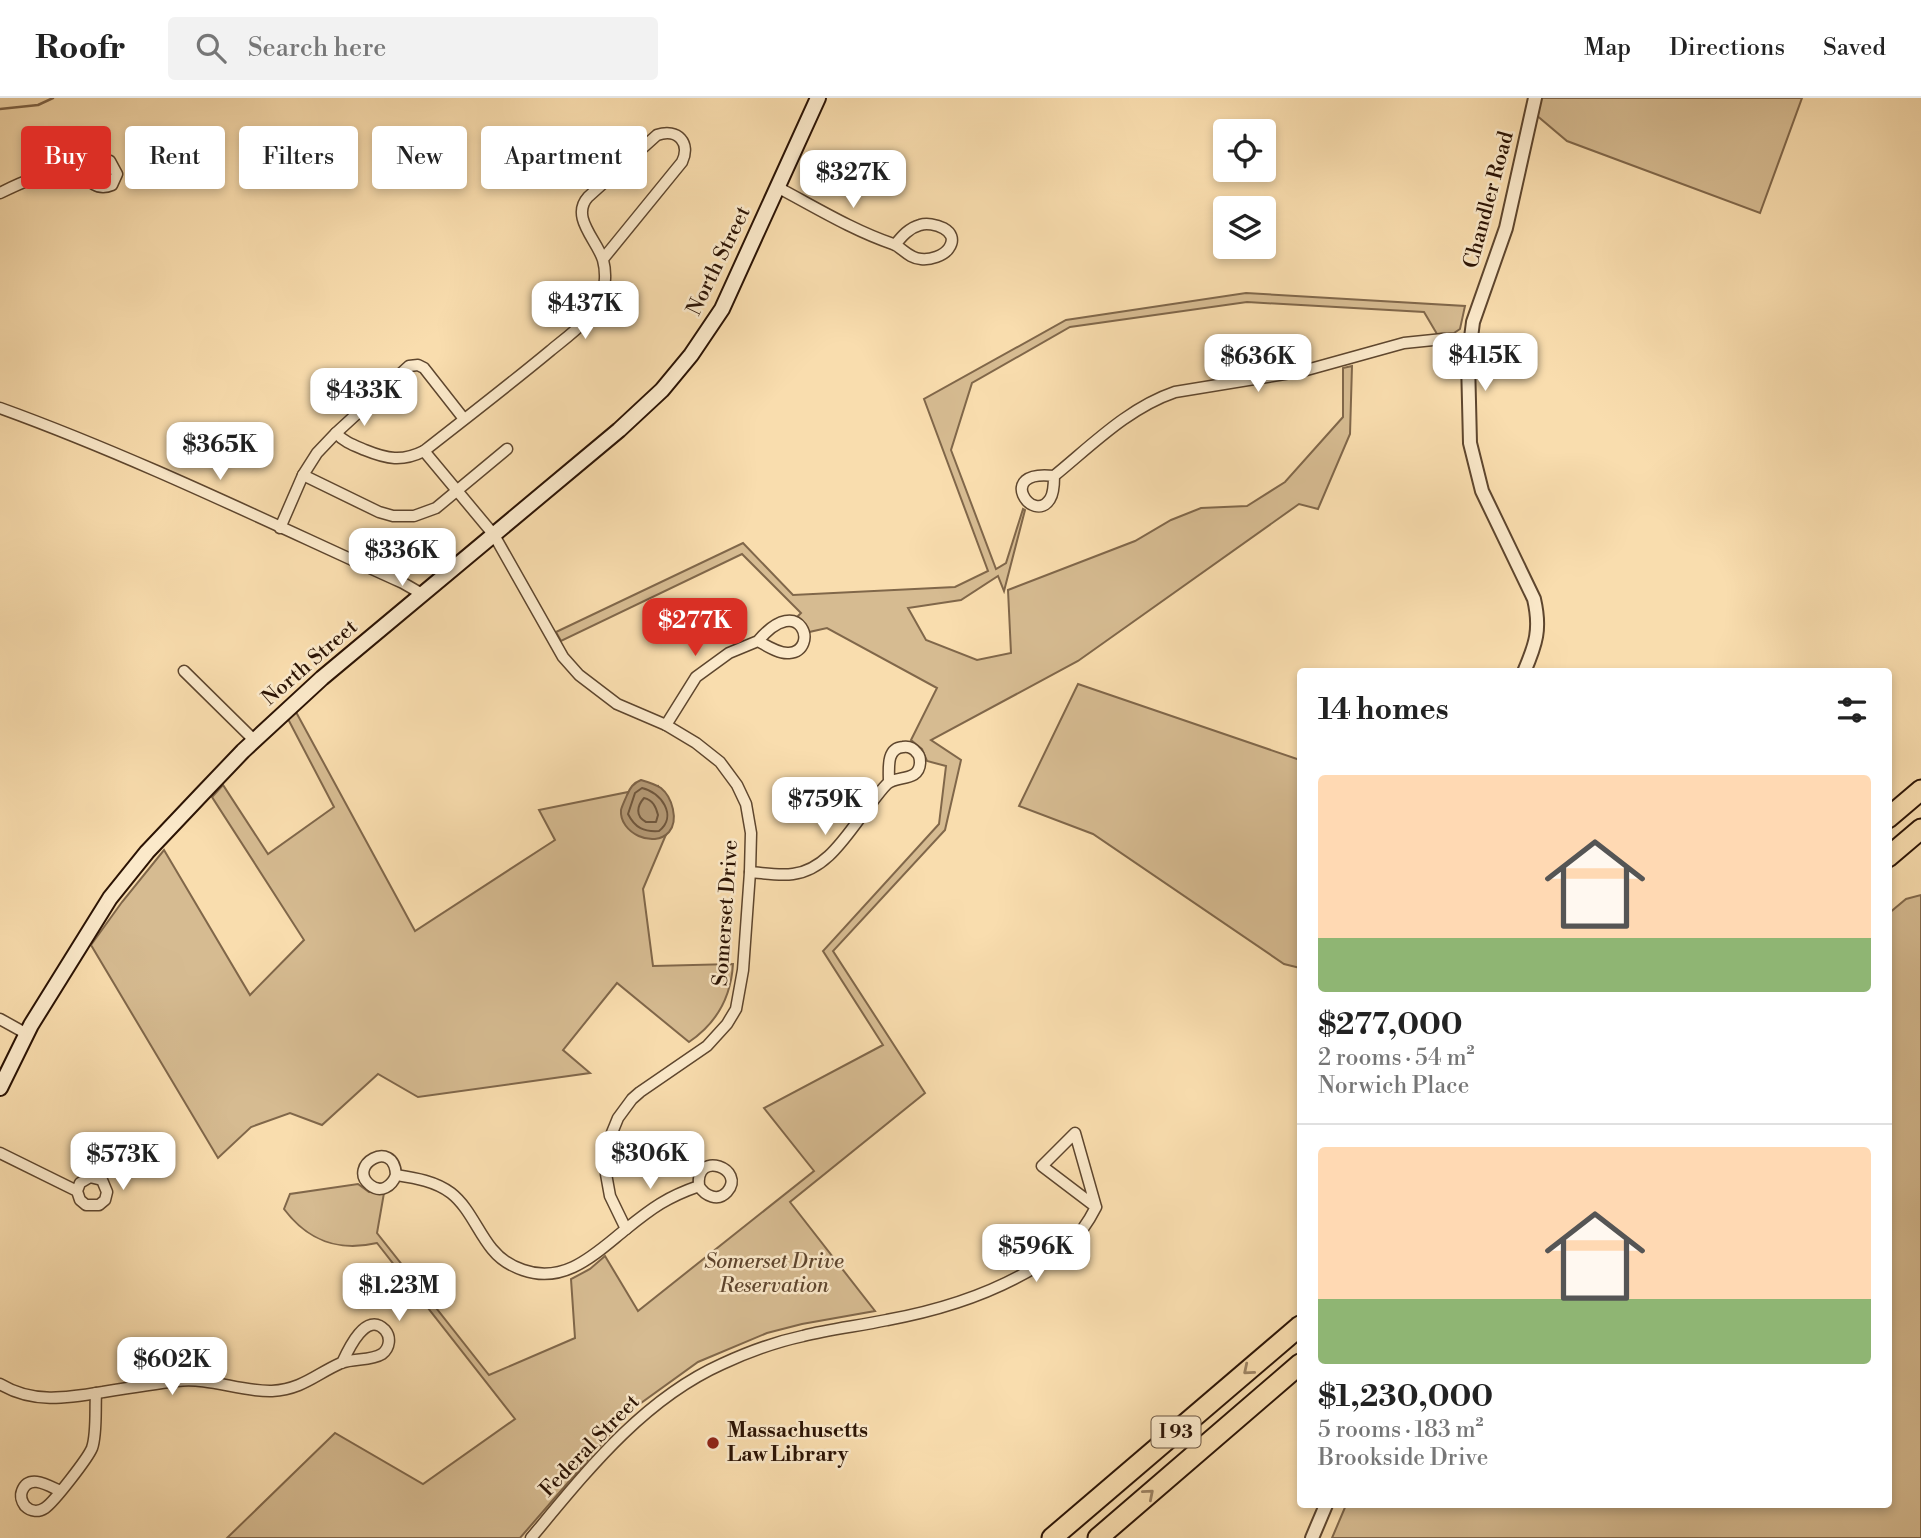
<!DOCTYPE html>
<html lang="en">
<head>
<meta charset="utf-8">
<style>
	:root { --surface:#fff; --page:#f2f2f2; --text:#222; --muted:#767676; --line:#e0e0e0; --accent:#d93025 }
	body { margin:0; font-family:"Libre Bodoni",serif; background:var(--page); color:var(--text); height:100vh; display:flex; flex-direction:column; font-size:26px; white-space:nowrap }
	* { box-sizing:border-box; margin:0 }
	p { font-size:23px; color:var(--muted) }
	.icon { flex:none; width:38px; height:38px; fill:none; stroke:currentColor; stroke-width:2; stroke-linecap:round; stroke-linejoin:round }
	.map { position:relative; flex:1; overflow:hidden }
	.details { position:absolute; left:1297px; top:570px; width:595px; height:840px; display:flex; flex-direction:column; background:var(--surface); border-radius:7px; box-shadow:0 4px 10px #0003 }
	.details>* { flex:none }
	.hud { position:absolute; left:21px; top:28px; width:665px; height:63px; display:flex; gap:14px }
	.controls { position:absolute; left:1213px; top:21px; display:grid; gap:14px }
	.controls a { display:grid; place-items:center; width:63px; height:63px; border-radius:7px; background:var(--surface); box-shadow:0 4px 10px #0003; font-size:35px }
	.price { position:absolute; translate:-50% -60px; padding:0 16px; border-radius:14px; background:#fff; color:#222; font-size:23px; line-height:46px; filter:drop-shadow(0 2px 4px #0008) }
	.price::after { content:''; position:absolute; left:50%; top:42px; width:21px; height:16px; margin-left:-10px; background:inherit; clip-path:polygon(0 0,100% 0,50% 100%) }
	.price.active { background:var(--accent); color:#fff }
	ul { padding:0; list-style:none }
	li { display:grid; align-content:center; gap:14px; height:371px; padding:0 21px }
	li+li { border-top:2px solid var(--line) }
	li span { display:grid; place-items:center; height:217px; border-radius:7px; color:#555 }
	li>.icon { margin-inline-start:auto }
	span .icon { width:126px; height:126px; fill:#fffc; stroke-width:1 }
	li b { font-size:30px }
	h2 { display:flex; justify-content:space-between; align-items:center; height:84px; padding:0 21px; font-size:30px }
	.pill { padding:0 24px; border-radius:7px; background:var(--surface); box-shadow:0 4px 10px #0003; font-size:24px; line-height:63px }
	.pill.active { background:var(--accent); color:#fff }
	header { display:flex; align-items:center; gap:42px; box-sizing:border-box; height:98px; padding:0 35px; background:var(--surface); border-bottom:2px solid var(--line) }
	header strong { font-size:33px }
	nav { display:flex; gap:38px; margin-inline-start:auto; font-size:24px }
	.search { width:490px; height:63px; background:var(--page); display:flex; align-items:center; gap:18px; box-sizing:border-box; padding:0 24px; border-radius:7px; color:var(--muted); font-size:26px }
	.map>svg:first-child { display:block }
	.green { fill:#d6bb91; stroke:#80674a; stroke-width:2 }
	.water { fill:#b39874; stroke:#7d6347; stroke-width:2 }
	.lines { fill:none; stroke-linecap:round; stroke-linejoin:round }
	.shore { stroke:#6f563c; stroke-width:2 }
	.stream { stroke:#7d6347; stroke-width:2.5 }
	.minor-casing { stroke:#5e462e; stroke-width:13 }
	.tertiary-casing { stroke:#5e462e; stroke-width:16 }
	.secondary-casing { stroke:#2b1304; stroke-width:18 }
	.motorway-casing { stroke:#2b1304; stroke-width:23 }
	.minor { stroke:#fbe9ca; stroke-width:10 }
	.tertiary { stroke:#fbe9ca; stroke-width:12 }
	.secondary { stroke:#fbe9ca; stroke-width:14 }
	.motorway { stroke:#f9ddae; stroke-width:19 }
	.oneway { stroke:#9c8262 }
	.poi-dot { fill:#8f2418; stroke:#fbe9ca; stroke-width:2.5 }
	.labels { text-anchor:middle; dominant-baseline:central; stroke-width:5; stroke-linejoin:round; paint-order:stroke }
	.shield { fill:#fbe9ca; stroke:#69533f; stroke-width:2 }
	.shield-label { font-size:19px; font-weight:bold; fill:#2b1304 }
	.street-label { font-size:21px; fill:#2b1304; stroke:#fbe9ca }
	.park-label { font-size:21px; font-style:italic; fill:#5e452e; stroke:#fbe9ca }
	.poi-label { font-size:21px; font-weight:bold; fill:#2b1304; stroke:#fbe9ca; text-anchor:start }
</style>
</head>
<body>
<header>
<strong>Roofr</strong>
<div class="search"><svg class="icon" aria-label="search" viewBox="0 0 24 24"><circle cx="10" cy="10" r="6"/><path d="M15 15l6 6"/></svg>Search here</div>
<nav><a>Map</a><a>Directions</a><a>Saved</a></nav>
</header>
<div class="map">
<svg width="1921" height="1440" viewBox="0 0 1921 1440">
	<rect width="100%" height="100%" fill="#f9ddae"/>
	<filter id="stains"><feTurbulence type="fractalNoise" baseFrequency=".00286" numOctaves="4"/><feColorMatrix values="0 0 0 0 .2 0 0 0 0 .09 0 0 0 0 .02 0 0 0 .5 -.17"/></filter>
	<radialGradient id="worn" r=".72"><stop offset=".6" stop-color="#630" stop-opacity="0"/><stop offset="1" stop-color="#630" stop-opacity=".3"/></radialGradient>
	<g class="green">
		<path d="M 1535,0 L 1802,0 L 1760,115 L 1567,43 L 1535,16 Z"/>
		<path d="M 1246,195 L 1465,208 L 1460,231 L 1454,235 L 1437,236 L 1424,214 L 1247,204 L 1070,229 L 972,285 L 951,352 L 996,471 L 1006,465 L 1023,411 L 1025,412 L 1004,493 L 998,478 L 961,502 L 908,510 L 926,542 L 977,562 L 1011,555 L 1008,492 L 1135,443 L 1171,422 L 1201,410 L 1247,408 L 1285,384 L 1343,319 L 1343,270 L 1352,268 L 1350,336 L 1318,411 L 1299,406 L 1078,563 L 931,642 L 961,662 L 945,732 L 833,853 L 925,995 L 790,1104 L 875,1213 L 802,1226 L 767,1235 L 698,1264 L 630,1313 L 520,1440 L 227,1440 L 335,1335 L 423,1386 L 515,1321 L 377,1145 C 338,1154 308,1143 284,1111 L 290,1096 L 358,1086 L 369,1094 L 384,1095 L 377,1135 L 489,1277 L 575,1240 L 571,1181 L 590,1171 L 605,1158 L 638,1213 L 814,1073 L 764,1010 L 883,947 L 823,853 L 939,726 L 946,668 L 927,663 L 922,651 L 911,642 L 937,590 L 827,530 L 809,534 L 804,525 L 796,520 L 801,515 L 742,456 L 561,543 L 556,534 L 743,445 L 793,497 L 955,489 L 988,473 L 924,301 L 1066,222 Z"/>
		<path d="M 1078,586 L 1300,662 L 1300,870 L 1284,866 L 1093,736 L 1019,708 Z"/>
		<path d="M 296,614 L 415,833 L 555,742 L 539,712 L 658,688 L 673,720 L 643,791 L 653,868 L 733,866 C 731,900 717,925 689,944 L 617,885 L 563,952 L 590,975 L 418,999 L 378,976 L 322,1027 L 290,1015 L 251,1029 L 218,1060 L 91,847 L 122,804 L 164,752 L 250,897 L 304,842 L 212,699 L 223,687 L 268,756 L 334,709 L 288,621 Z"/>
		<path d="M 1921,797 L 1921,1440 L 1332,1440 L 1346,1407 L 1888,1407 L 1888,816 L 1906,801 Z"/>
	</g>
	<path class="water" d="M 641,682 C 648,684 655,686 661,690 C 672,699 679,722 669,734 C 654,751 619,735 621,712 C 622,708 625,702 627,697 C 630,690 633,685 641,682 Z"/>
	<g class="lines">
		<g class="shore">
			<path d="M 642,690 C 661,694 678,718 659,733 C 644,734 635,730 628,716 L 635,695 Z"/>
			<path d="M 644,700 C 653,702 656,709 658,717 L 656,724 L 646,724 C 635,718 637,708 644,700 Z"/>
		</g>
		<path class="stream" d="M 0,11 L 38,7 L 53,0"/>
		<g class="minor-casing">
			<g id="minor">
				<path d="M 777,89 C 815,109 852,132 893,146 C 903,150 908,160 921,161 C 930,162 944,158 949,150 C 961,132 932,123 920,127 C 909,130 902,138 895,147"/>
				<path d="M 0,95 C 20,85 40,76 62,72 C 68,71 73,71 79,69 C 90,66 98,59 110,63 L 117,76 L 112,87 C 96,94 88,82 78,70"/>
				<path d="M 0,310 C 138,360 270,425 403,485 L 422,496"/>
				<path d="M 336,335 C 344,344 353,347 365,352 C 387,361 402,364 424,353 C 466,320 509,287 550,253 C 568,238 593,221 601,199 C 606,188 606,173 603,162 C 597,142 570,119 588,99 L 657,37 C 678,30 691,45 682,64 L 603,161"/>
				<path d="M 303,377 L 379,414 L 393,418 L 414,418 L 436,410 L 507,351"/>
				<path d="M 1054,378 C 1054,385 1054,395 1050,401 C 1033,428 994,371 1054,378 C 1092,347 1128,310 1175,294 L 1303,273 L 1404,245 L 1443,241 L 1470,245"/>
				<path d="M 280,430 L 303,377 L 317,355 L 336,335 L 409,268 L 418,267 L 424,270 L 464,321"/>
				<path d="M 184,573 L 254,642"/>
				<path d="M 666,627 L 696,579 L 729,555 L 758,543 C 767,548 779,556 789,555 C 820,553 801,492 758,543"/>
				<path d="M 750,774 C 764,775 779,778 793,776 C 827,772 847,736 867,711 C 873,703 880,693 887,686 C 897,677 919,684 920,665 C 920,661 920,658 917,655 C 914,651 909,648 903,649 C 886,650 889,671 889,684"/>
				<path d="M 0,921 L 27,936"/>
				<path d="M 0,1055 L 77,1093 L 80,1102 L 86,1107 L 99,1107 L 105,1102 L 107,1094 L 102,1082 L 90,1079 L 80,1085 L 77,1093"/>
				<path d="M 396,1077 C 394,1039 346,1068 370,1087 C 381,1096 392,1088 396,1077 C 415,1080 435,1083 451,1095 C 469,1109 478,1134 492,1151 C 500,1161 511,1168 523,1172 C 565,1187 596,1155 626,1131 L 610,1098 L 606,1076 L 605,1064 L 609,1042 L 618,1020 L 632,1001 L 640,994 L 707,948 L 727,926 L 736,911 L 743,872 L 750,774 L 751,735 L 746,706 L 737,687 L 720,664 L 696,645 L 666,627 L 617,606 L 579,577 L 563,559 L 494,437 L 424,353"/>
				<path d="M 626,1131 C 652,1110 667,1099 699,1088 C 705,1098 718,1104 727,1094 C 747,1071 695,1051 699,1088"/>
				<path d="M 0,1286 C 33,1306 67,1300 103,1294 C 128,1290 153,1286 177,1283 C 210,1279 240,1294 272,1293 C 303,1291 316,1276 341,1265 C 354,1260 371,1263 382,1256 C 390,1250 391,1239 385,1232 C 366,1212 348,1252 342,1265"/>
				<path d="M 60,1393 C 49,1388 29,1375 22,1393 C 20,1398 22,1404 25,1408 C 31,1414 39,1414 45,1410 C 54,1404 88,1360 92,1350 C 97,1336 95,1311 96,1295"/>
				<path d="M 531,1440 C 586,1374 642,1302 722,1266 C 748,1254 775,1244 803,1238 C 830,1231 859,1228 887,1222 C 942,1212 998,1194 1045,1163 C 1058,1154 1073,1144 1082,1132 C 1087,1125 1092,1117 1096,1109 L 1042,1068 L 1075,1035 L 1096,1109"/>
			</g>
		</g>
		<g class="tertiary-casing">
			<g id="tertiary">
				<path d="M 1524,574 C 1536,546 1541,531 1534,501 L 1482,393 L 1470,345 L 1468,263 L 1473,224 L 1506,130 L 1535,0"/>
				<path d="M 1312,1440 L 1326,1407"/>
			</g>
		</g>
		<g class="secondary-casing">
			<path id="secondary" d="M 0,990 L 31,927 L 110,800 L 147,754 L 201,697 L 243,653 L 322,580 L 619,332 L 662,292 L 691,257 L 722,211 L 818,0"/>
		</g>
		<g class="motorway-casing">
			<g id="motorway">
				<path d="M 1888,720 L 1921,692"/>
				<path d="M 1888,759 L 1921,731"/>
				<path d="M 1052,1440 L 1300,1228"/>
				<path d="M 1098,1440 L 1300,1266"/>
			</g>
		</g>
		<use href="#minor" class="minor"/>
		<use href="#tertiary" class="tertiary"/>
		<use href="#secondary" class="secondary"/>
		<use href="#motorway" class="motorway"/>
	</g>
	<defs><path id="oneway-chevron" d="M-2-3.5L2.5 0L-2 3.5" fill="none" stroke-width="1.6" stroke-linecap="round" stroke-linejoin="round" transform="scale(1.75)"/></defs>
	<g class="oneway">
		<use href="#oneway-chevron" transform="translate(1248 1272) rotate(140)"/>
		<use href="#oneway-chevron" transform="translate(1149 1396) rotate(-41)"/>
	</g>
	<circle class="poi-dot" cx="713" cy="1345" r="7"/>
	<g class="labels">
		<rect class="shield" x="1151.5" y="1318.5" width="49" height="31" rx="5"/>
		<g class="shield-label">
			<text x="1176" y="1334">I 93</text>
		</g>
		<g class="street-label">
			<text transform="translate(1489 102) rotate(-75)">Chandler Road</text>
			<text transform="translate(719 163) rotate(-64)">North Street</text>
			<text transform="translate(310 565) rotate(-41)">North Street</text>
			<text transform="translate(726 815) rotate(-86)">Somerset Drive</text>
			<text transform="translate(590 1348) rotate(-46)">Federal Street</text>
		</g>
		<g class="park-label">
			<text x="774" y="1164">Somerset Drive<tspan x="774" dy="24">Reservation</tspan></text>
		</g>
		<g class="poi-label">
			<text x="727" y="1333">Massachusetts<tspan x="727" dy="24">Law Library</tspan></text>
		</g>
	</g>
	<rect width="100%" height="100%" filter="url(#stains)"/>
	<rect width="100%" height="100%" fill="url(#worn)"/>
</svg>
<div class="controls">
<a><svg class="icon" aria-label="locate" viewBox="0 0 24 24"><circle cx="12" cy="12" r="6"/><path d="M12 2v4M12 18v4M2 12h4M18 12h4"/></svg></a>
<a><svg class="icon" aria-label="layers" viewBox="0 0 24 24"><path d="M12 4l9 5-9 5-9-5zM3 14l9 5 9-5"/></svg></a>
</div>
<b class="price" style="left:853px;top:112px">$327K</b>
<b class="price" style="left:585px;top:243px">$437K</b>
<b class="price" style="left:1485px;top:295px">$415K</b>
<b class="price" style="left:1258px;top:296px">$636K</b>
<b class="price" style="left:364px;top:330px">$433K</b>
<b class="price" style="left:220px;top:384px">$365K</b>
<b class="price" style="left:402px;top:490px">$336K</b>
<b class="price active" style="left:695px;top:560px">$277K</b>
<b class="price" style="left:825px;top:739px">$759K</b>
<b class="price" style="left:650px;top:1093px">$306K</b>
<b class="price" style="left:123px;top:1094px">$573K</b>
<b class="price" style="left:1036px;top:1186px">$596K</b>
<b class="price" style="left:399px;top:1225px">$1.23M</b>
<b class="price" style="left:172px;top:1299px">$602K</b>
<div class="hud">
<a class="pill active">Buy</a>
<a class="pill">Rent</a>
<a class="pill">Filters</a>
<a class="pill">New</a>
<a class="pill">Apartment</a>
</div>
<section class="details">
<h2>14 homes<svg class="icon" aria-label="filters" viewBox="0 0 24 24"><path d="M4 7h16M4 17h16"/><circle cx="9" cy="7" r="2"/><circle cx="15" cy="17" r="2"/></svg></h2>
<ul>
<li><span style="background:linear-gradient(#ffd9b3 75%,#8fb573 0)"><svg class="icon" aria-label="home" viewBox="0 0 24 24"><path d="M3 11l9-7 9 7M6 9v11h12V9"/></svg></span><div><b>$277,000</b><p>2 rooms · 54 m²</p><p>Norwich Place</p></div></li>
<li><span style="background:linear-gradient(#ffd9b3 70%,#8fb573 0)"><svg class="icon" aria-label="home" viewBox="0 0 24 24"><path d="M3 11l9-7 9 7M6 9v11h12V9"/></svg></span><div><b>$1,230,000</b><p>5 rooms · 183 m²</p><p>Brookside Drive</p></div></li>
</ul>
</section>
</div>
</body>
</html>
